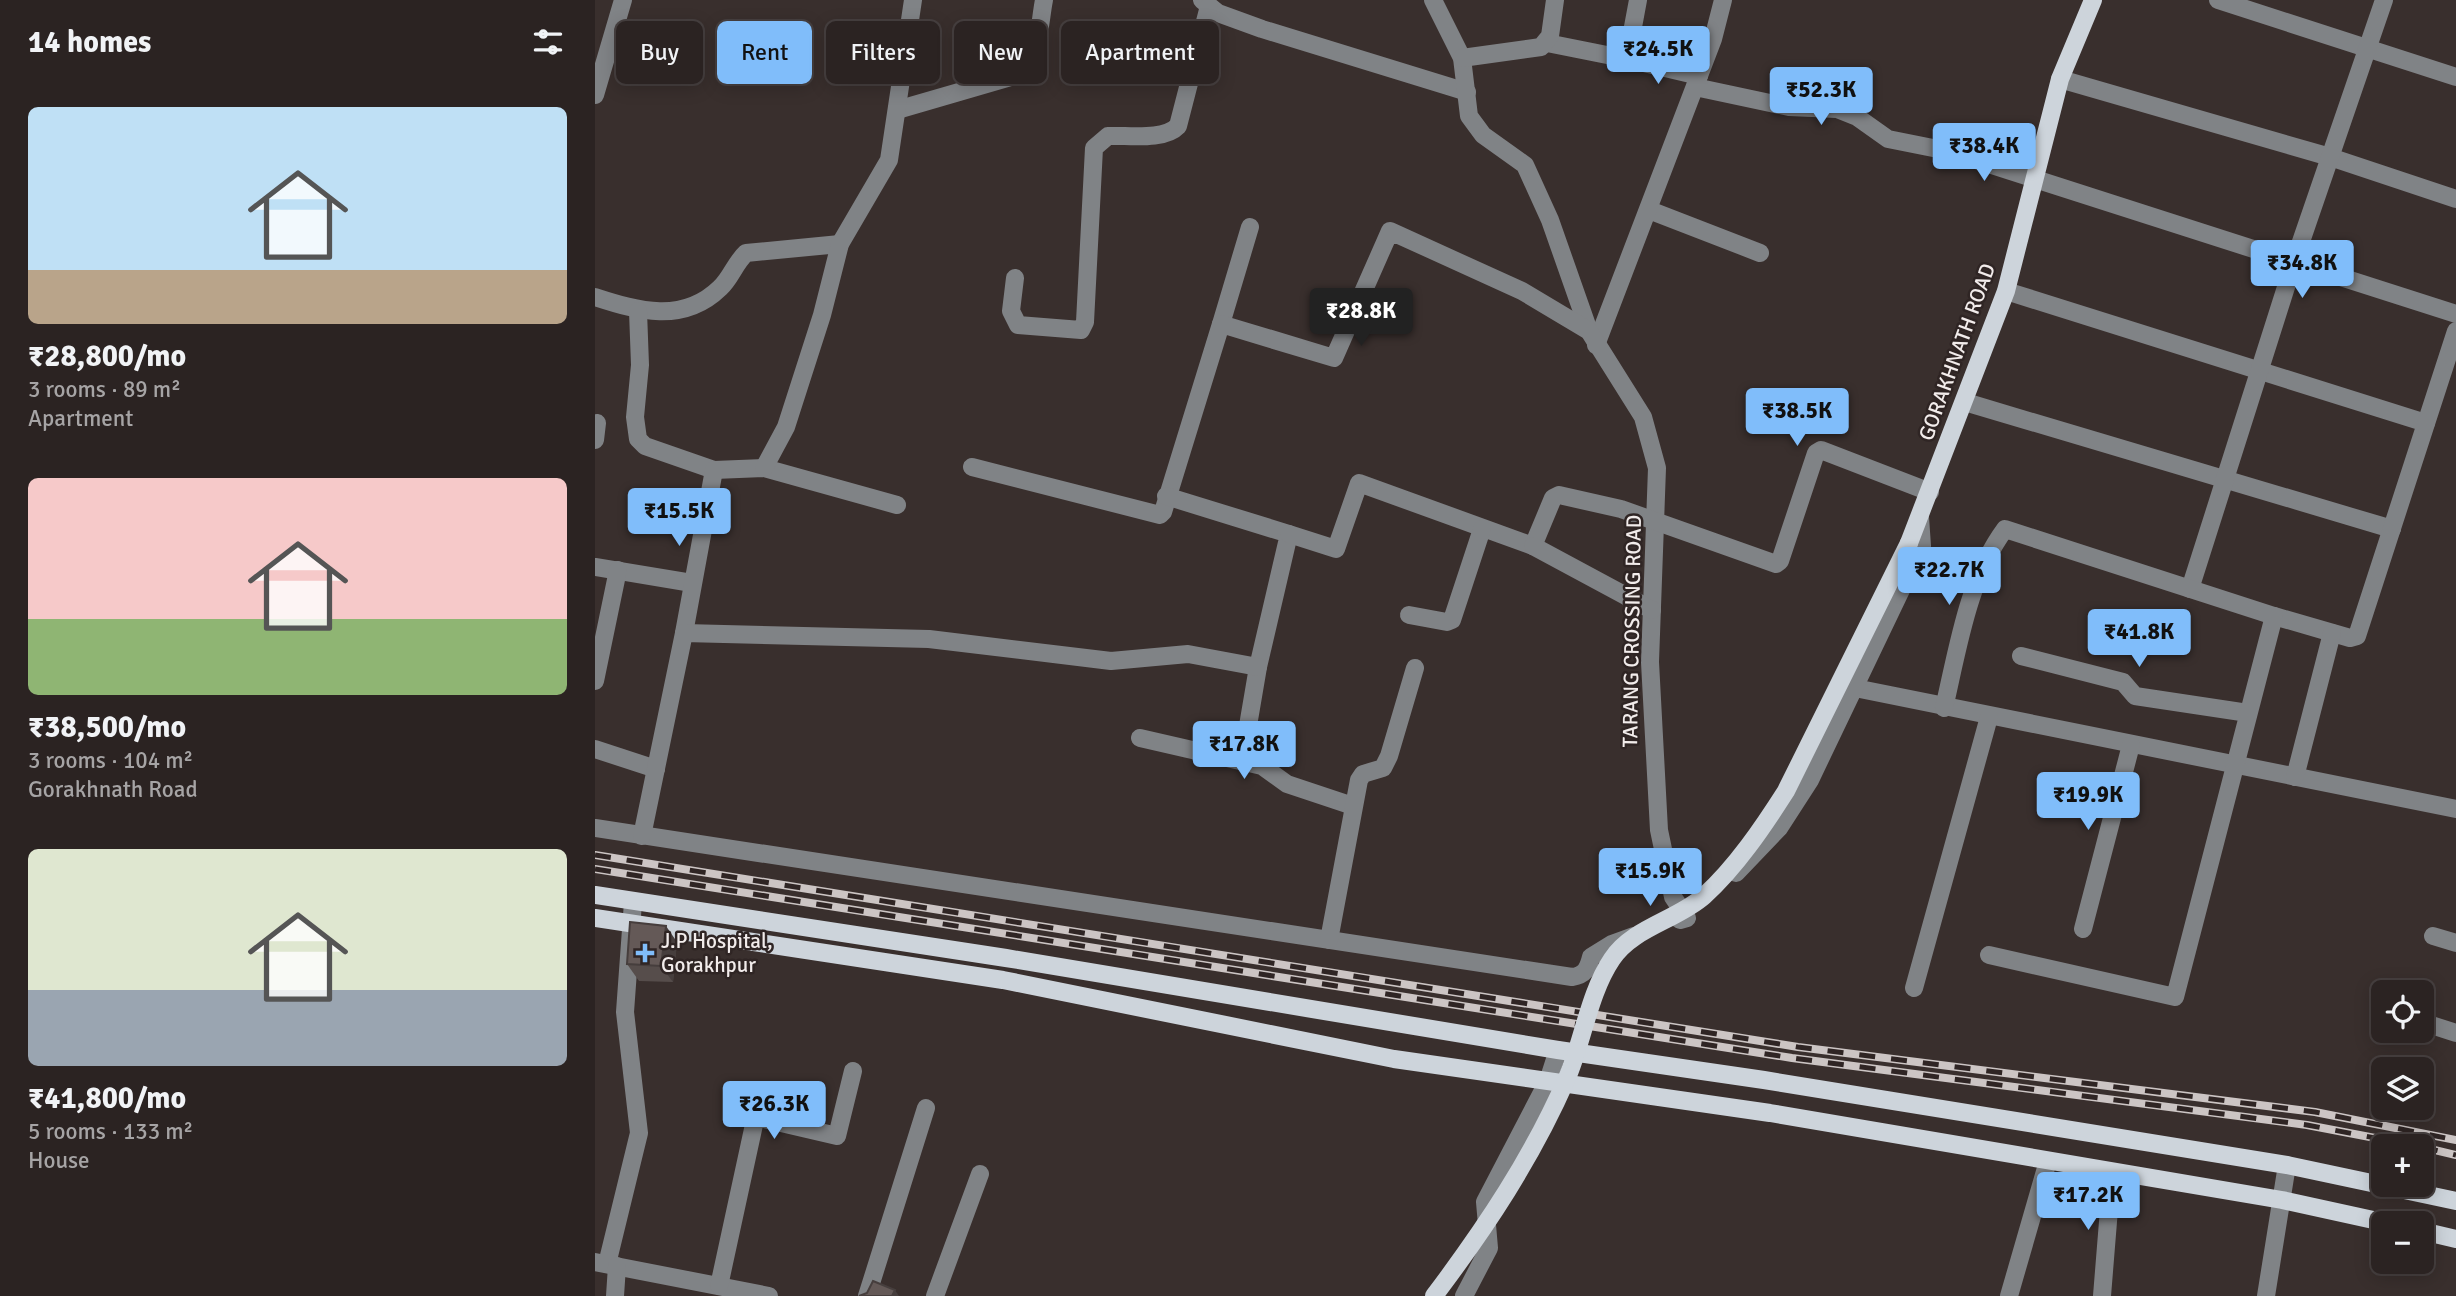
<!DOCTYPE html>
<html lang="en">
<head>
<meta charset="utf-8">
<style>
	:root { --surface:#2b2322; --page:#372f2f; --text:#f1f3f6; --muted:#a6a4a5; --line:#474040; --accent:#80bdfa }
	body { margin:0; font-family:Signika,sans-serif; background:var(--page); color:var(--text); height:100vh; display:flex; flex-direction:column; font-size:26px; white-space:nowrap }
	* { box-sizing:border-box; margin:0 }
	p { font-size:23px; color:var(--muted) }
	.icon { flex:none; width:38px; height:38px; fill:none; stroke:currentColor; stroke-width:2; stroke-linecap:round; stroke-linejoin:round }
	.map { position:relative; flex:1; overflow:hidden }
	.details { display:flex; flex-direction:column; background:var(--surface); width:595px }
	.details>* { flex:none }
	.guide { position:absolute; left:21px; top:21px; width:665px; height:63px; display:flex; gap:14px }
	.controls { position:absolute; left:1776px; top:980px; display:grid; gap:14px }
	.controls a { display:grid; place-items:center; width:63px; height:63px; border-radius:10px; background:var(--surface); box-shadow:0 4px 18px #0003,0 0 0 2px var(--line); font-size:35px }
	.price { position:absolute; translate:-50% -60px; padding:0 16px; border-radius:7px; background:var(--accent); color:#111; font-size:23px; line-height:46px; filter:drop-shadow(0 2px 4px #0008) }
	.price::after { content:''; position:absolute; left:50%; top:42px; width:21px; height:16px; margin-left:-10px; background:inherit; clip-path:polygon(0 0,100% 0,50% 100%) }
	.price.on { background:#222; color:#fff }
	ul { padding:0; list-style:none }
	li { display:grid; align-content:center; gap:14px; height:371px; padding:0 28px }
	li span { display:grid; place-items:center; height:217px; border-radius:10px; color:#555 }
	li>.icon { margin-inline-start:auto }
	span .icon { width:126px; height:126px; fill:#fffc; stroke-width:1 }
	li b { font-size:30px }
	h2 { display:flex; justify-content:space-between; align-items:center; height:84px; padding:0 28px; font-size:30px }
	.pill { padding:0 24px; border-radius:10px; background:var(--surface); box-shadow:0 4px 18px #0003,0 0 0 2px var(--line); font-size:24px; line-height:63px }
	.pill.on { background:var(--accent); color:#111 }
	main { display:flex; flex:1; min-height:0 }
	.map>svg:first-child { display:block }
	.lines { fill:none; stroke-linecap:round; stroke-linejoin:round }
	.minor { stroke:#808386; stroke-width:18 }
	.major { stroke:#cdd4db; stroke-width:18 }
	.rail-casing { stroke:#ccc5c4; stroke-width:8 }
	.rail { stroke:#2f2524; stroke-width:5; stroke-dasharray:16; stroke-linecap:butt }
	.major-bridge { stroke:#cdd4db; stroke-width:18 }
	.wall { fill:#564d4b }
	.shaded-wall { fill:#463e3d }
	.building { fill:#645957; stroke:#463e3d; stroke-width:2 }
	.poi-dot { fill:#80bdfa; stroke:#2f2524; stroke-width:2.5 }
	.labels { text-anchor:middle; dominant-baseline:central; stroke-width:5; stroke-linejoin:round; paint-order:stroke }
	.street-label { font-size:21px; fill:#f2eceb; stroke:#2f2524 }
	.poi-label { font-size:21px; fill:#f2eceb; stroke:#2f2524; text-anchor:start }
</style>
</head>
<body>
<main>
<section class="details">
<h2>14 homes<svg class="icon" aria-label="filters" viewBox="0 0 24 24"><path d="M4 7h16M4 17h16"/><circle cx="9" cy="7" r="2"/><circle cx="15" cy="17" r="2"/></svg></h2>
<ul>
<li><span style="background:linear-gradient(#bfe0f5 75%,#b9a48a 0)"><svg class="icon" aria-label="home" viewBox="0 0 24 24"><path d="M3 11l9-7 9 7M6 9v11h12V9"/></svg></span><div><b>₹28,800/mo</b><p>3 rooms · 89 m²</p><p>Apartment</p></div></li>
<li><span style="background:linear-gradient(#f6c9c9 65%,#8fb573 0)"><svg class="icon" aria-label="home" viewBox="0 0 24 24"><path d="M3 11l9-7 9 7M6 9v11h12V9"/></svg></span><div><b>₹38,500/mo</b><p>3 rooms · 104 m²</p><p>Gorakhnath Road</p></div></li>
<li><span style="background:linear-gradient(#dfe7d0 65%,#9aa5b1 0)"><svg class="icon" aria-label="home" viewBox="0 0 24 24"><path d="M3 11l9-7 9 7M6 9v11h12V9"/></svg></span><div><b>₹41,800/mo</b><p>5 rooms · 133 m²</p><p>House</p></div></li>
</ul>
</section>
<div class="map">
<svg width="1861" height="1296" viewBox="0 0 1861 1296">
	<rect width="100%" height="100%" fill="#392f2d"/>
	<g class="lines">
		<g class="minor">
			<path d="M 607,0 L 623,13 L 667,29 L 872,92"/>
			<path d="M 838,0 L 867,58 L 874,116 L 888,135 L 930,165 L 955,220 L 994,331"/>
			<path d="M 1623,0 L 1861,77"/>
			<path d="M 952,43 L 1032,59 L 1043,0"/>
			<path d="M 867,58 L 946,47 L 955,36 L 960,0"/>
			<path d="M 1032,59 L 1104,76"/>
			<path d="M 1465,79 L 1735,157 L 1861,199"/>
			<path d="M 1100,87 L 1194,107 L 1242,109 L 1262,117 L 1293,139 L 1353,151 L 1861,314"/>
			<path d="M 0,95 L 28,0"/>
			<path d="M 302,110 L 423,75 C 445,60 444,25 449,0"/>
			<path d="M 1054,210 L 1165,253"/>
			<path d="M 420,278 L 416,311 L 423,325 L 486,330 L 490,322 L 499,148 L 513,136 C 532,135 569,141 583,126 L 614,6"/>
			<path d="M 1411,291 L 1831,423"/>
			<path d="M 0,297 C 43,311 88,324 125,288 C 136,278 140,263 151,253 L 245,244"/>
			<path d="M 43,311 L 45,365 L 40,417 L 43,439 L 50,446 L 119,470 L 169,468 L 302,505"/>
			<path d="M 626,324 L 655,227"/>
			<path d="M 1001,345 L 1118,39 L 1128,0"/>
			<path d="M 1370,402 L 1797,529"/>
			<path d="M 0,440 L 2,423"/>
			<path d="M 377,467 L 565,515 L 568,512 L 626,324 L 739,358 L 795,231 L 927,291 L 994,331 L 1048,417 L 1062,468 L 1055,662 L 1064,830 L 1078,897 L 1092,918 L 1085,920"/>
			<path d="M 169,468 L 191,427 L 227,315 L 245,244 L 294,160 L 318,0"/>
			<path d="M 571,496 L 694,534 L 663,667 L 647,761"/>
			<path d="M 694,534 L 741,549 L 764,483 L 938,546 L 958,498 L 964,495 L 1026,509 L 1181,564 L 1185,561 L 1221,453 L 1226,450 L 1335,492"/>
			<path d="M 938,546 L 1057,610"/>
			<path d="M 0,567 L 97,583"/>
			<path d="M 1595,589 L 1699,262 L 1789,0"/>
			<path d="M 814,615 L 852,622 L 857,620 L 887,529"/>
			<path d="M 1679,616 L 1755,638 L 1762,636 L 1861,331"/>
			<path d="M 89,633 L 119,470"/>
			<path d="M 1426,656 L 1528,682 L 1540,696 L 1653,713"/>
			<path d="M 0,681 L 23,570"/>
			<path d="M 1260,688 L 1861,809"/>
			<path d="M 1349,708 C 1363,648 1373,579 1410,529 L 1679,616 L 1580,997 L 1394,955"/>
			<path d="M 545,738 L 667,766 L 692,784 L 758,806"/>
			<path d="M 0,749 L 61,769"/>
			<path d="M 1700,777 L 1737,633"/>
			<path d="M 0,828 L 977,977 C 990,975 993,969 996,957 L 1017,944 L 1039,936"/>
			<path d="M 47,836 L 89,633 L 334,639 L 516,661 L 593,654 L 663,667"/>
			<path d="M 1141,873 L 1184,828 L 1215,780 L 1327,546 L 1325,517"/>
			<path d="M 1488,929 L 1536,745"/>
			<path d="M 1838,936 L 1861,943"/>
			<path d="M 734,940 L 764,780 L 768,774 L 788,768 L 794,756 L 820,668"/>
			<path d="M 1319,988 L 1394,717"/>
			<path d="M 1830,1023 L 1861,1033"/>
			<path d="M 0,1262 L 174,1296"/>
			<path d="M 12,1264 L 44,1133 L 30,1012 L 38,902"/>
			<path d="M 124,1286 L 160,1120 L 165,1118 L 242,1136 L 258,1071"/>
			<path d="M 20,1296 L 22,1266"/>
			<path d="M 272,1296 L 331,1108"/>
			<path d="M 340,1296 L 385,1174"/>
			<path d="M 869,1296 L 894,1248 L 890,1202 L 953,1081 L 963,1050"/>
			<path d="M 1414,1296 L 1453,1161"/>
			<path d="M 1507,1296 L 1517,1172"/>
			<path d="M 1671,1296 L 1692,1165"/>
		</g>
		<g class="major">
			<path d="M 1314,543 L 1411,291 L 1465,79 L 1498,0"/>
			<path d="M 0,895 L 411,958 L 963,1050 L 1169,1080 L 1692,1165 L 1861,1201"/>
			<path d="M 0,918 L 408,980 L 799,1059 L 1175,1113 L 1687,1200 L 1792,1223"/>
			<path d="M 1827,1231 L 1861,1239"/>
		</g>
		<g class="rail-casing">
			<g id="rail">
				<path d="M 0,855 L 1203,1047 L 1720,1112 L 1861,1140"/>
				<path d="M 0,869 L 1197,1058 L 1712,1125 L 1822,1146"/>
				<path d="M 1827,1147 L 1861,1155"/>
			</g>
		</g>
		<use href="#rail" class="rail"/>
		<path class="major-bridge" d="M 839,1296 C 891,1227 937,1158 972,1078 C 988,1041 994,993 1017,959 C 1037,928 1082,920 1109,896 C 1141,867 1168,827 1191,791 L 1314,543"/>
	</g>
	<path class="wall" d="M 82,942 L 78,982 L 44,981 L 32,964 Z"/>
	<g class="shaded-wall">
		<path d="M 71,926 L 82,942 L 78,982 L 66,966 Z"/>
		<path d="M 300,1290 L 304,1296 L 297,1296 Z"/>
	</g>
	<g class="building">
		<path d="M 35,922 L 71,926 L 66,966 L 32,964 Z"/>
		<path d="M 278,1281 L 300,1290 L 297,1296 L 264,1296 L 272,1293 Z"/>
	</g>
	<path class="poi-dot" d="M46.5 942.5h7v7h7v7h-7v7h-7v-7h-7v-7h7z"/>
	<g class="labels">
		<g class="street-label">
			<text transform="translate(1362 352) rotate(-70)">GORAKHNATH ROAD</text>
			<text transform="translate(1037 631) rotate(-89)">TARANG CROSSING ROAD</text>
		</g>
		<g class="poi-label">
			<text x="66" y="941">J.P Hospital,<tspan x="66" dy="24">Gorakhpur</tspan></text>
		</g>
	</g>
</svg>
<div class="controls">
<a><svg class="icon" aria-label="locate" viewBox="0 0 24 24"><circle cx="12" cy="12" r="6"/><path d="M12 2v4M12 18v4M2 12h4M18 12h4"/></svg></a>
<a><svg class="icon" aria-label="layers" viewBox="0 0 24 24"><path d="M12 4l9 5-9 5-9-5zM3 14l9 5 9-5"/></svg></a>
<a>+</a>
<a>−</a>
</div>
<b class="price" style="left:1063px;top:86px">₹24.5K</b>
<b class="price" style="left:1226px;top:127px">₹52.3K</b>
<b class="price" style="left:1389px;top:183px">₹38.4K</b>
<b class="price" style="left:1707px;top:300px">₹34.8K</b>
<b class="price on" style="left:766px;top:348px">₹28.8K</b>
<b class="price" style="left:1202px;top:448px">₹38.5K</b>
<b class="price" style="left:84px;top:548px">₹15.5K</b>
<b class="price" style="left:1354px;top:607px">₹22.7K</b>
<b class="price" style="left:1544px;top:669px">₹41.8K</b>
<b class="price" style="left:649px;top:781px">₹17.8K</b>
<b class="price" style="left:1493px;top:832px">₹19.9K</b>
<b class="price" style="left:1055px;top:908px">₹15.9K</b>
<b class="price" style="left:179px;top:1141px">₹26.3K</b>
<b class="price" style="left:1493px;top:1232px">₹17.2K</b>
<div class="guide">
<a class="pill">Buy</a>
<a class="pill on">Rent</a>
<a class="pill">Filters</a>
<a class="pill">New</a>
<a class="pill">Apartment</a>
</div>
</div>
</main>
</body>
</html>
